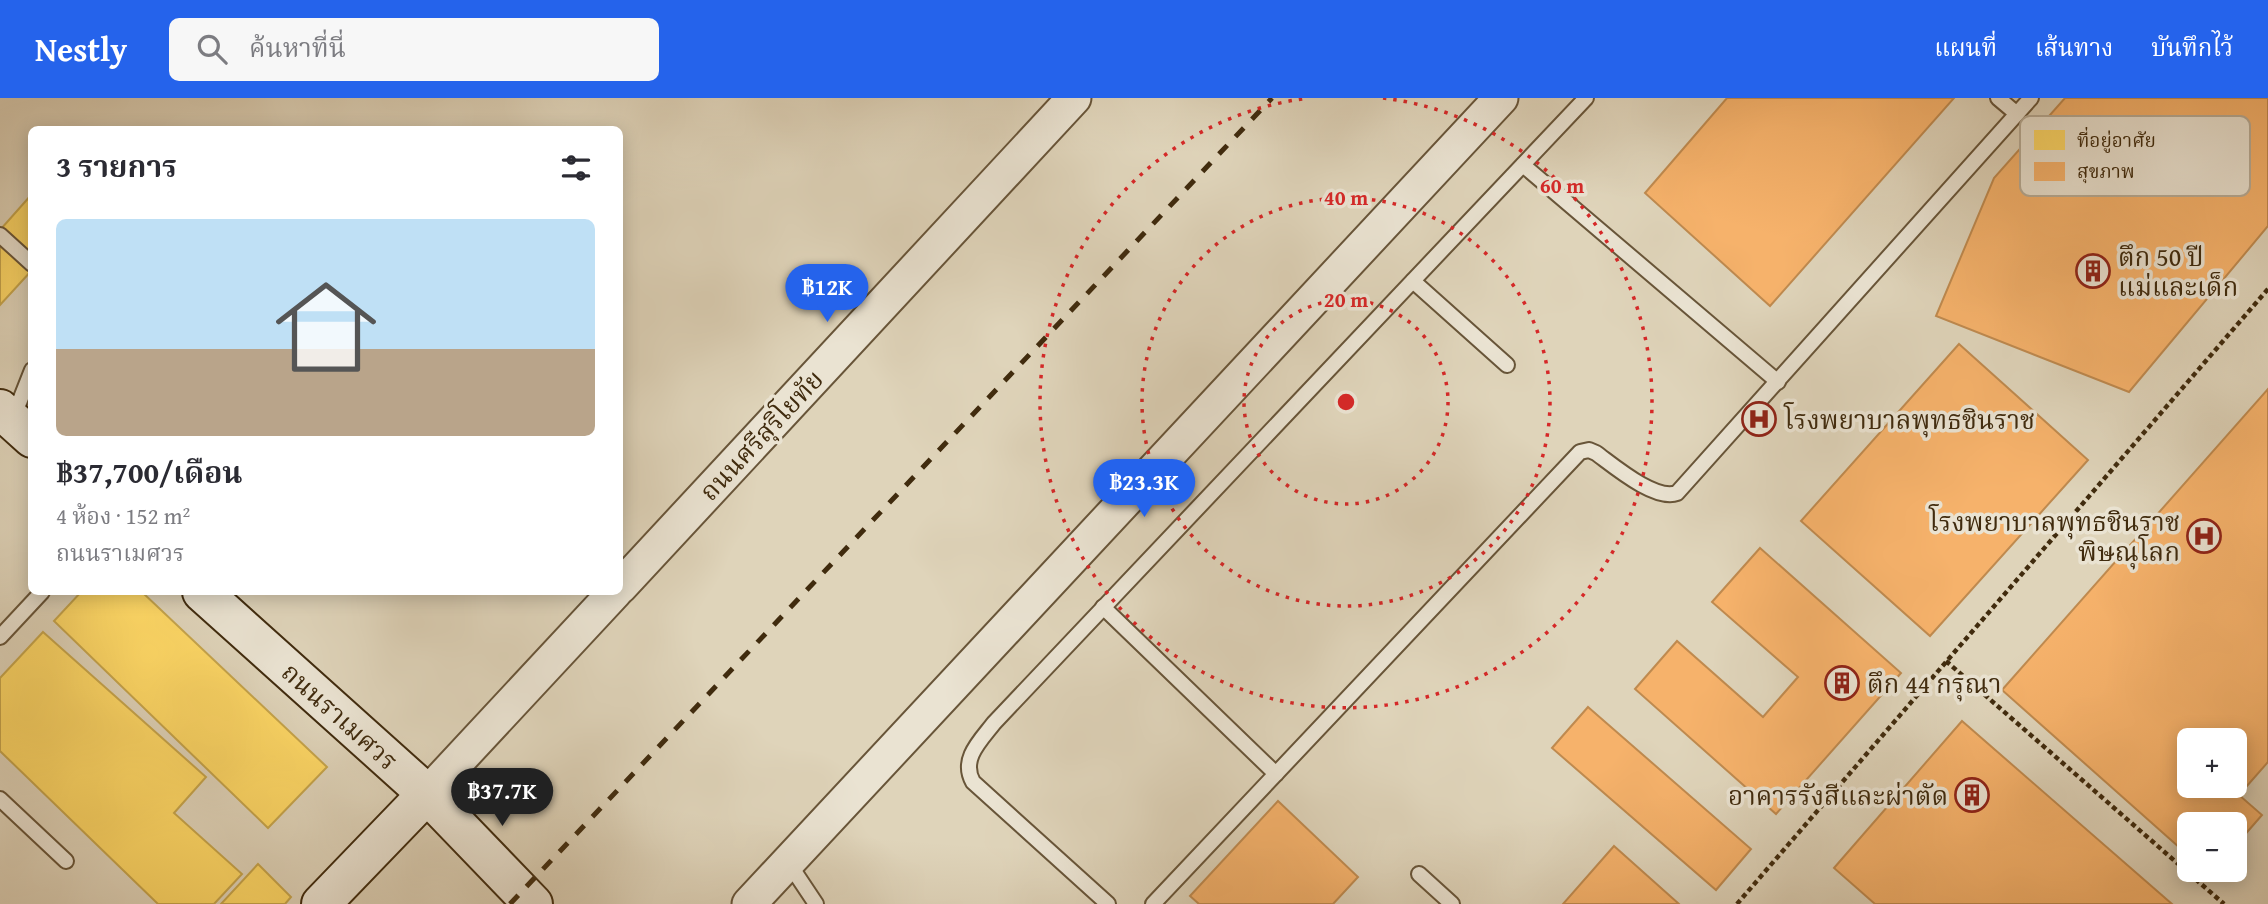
<!DOCTYPE html>
<html lang="th">
<head>
<meta charset="utf-8">
<style>
	:root { --surface:#fff; --page:#f7f7f7; --text:#2b2b33; --muted:#7c7c81; --line:#e1e1e2; --accent:#2563eb }
	body { margin:0; font-family:"Gentium Book Plus","Noto Serif Thai",serif; background:var(--page); color:var(--text); height:100vh; display:flex; flex-direction:column; font-size:26px; white-space:nowrap }
	* { box-sizing:border-box; margin:0 }
	p { font-size:23px; color:var(--muted) }
	.icon { flex:none; width:38px; height:38px; fill:none; stroke:currentColor; stroke-width:2; stroke-linecap:round; stroke-linejoin:round }
	.map { position:relative; flex:1; overflow:hidden }
	.sheet { position:absolute; left:28px; top:28px; width:595px; height:469px; display:flex; flex-direction:column; background:var(--surface); border-radius:10px; box-shadow:0 4px 18px #0003 }
	.sheet>* { flex:none }
	.controls { position:absolute; left:2177px; top:630px; display:grid; gap:14px }
	.controls a { display:grid; place-items:center; width:70px; height:70px; border-radius:10px; background:var(--surface); box-shadow:0 4px 18px #0003; font-size:35px }
	.price { position:absolute; translate:-50% -60px; padding:0 16px; border-radius:24px; background:var(--accent); color:#fff; font-size:23px; line-height:46px; filter:drop-shadow(0 2px 4px #0008) }
	.price::after { content:''; position:absolute; left:50%; top:42px; width:21px; height:16px; margin-left:-10px; background:inherit; clip-path:polygon(0 0,100% 0,50% 100%) }
	.price.current { background:#222; color:#fff }
	ul { padding:0; list-style:none }
	li { display:grid; align-content:center; gap:14px; height:371px; padding:0 28px }
	li+li { border-top:2px solid var(--line) }
	li span { display:grid; place-items:center; height:217px; border-radius:10px; color:#555 }
	li>.icon { margin-inline-start:auto }
	span .icon { width:126px; height:126px; fill:#fffc; stroke-width:1 }
	li b { font-size:30px }
	h2 { display:flex; justify-content:space-between; align-items:center; height:84px; padding:0 28px; font-size:30px }
	header { display:flex; align-items:center; gap:42px; box-sizing:border-box; height:98px; padding:0 35px; background:var(--accent); color:#fff }
	header strong { font-size:33px }
	nav { display:flex; gap:38px; margin-inline-start:auto; font-size:24px }
	.search { width:490px; height:63px; background:var(--page); display:flex; align-items:center; gap:18px; box-sizing:border-box; padding:0 24px; border-radius:10px; color:var(--muted); font-size:26px }
	.map>svg:first-child { display:block }
	.homes { fill:#ffd966; stroke:#c6a54c; stroke-width:2 }
	.health { fill:#f6b26b; stroke:#bf8a4f; stroke-width:2; fill-rule:evenodd }
	.lines { fill:none; stroke-linecap:round; stroke-linejoin:round }
	.service-casing { stroke:#685539; stroke-width:18 }
	.tertiary-casing { stroke:#685539; stroke-width:37 }
	.secondary-casing { stroke:#402b0e; stroke-width:42 }
	.path { stroke:#402b0e; stroke-width:4.5; stroke-dasharray:5 3.5; stroke-linecap:butt }
	.service { stroke:#eae3d2; stroke-width:14 }
	.tertiary { stroke:#eae3d2; stroke-width:33 }
	.secondary { stroke:#eae3d2; stroke-width:38 }
	.rail { stroke:#402b0e; stroke-width:5; stroke-dasharray:12 12; stroke-linecap:butt }
	.ring { fill:none; stroke:#d62828; stroke-width:3.5; stroke-dasharray:3.5 7 }
	.labels { text-anchor:middle; dominant-baseline:central; stroke-width:7; stroke-linejoin:round; paint-order:stroke }
	.poi-label { font-size:26px; fill:#402b0e; stroke:#eae3d2; text-anchor:start }
	.street-label { font-size:26px; fill:#402b0e; stroke:#eae3d2 }
	.key { fill:#eae3d2; stroke:#b7ac97; stroke-width:2 }
	.key-label { font-size:19px; fill:#402b0e }
	.centre { fill:#d62828; stroke:#eae3d2; stroke-width:3.5 }
	.ring-label { font-size:21px; text-anchor:middle; font-weight:bold; fill:#d62828; stroke:#eae3d2; stroke-width:7; stroke-linejoin:round; paint-order:stroke }
</style>
</head>
<body>
<header>
<strong>Nestly</strong>
<div class="search"><svg class="icon" aria-label="search" viewBox="0 0 24 24"><circle cx="10" cy="10" r="6"/><path d="M15 15l6 6"/></svg>ค้นหาที่นี่</div>
<nav><a>แผนที่</a><a>เส้นทาง</a><a>บันทึกไว้</a></nav>
</header>
<div class="map">
<svg width="2268" height="806" viewBox="0 0 2268 806">
	<rect width="100%" height="100%" fill="#dfd4ba"/>
	<filter id="stains"><feTurbulence type="fractalNoise" baseFrequency=".00286" numOctaves="4"/><feColorMatrix values="0 0 0 0 .2 0 0 0 0 .09 0 0 0 0 .02 0 0 0 .5 -.17"/></filter>
	<radialGradient id="worn" r=".72"><stop offset=".6" stop-color="#630" stop-opacity="0"/><stop offset="1" stop-color="#630" stop-opacity=".3"/></radialGradient>
	<g class="homes">
		<path d="M 32,96 L 32,172 L 0,207 L 0,132 Z"/>
		<path d="M 81,494 L 142,494 L 327,669 L 268,730 L 54,523 Z"/>
		<path d="M 43,534 L 206,679 L 174,715 L 242,776 L 214,806 L 158,806 L 0,653 L 0,580 Z"/>
		<path d="M 258,766 L 291,799 L 285,806 L 221,806 Z"/>
	</g>
	<g class="health">
		<path d="M 1727,0 L 1954,0 L 1770,208 L 1645,95 Z"/>
		<path d="M 2065,0 L 2268,0 L 2268,128 L 2129,294 L 1936,218 L 1994,80 Z"/>
		<path d="M 1959,246 L 2088,362 L 1930,538 L 1801,423 Z"/>
		<path d="M 2268,291 L 2268,664 L 2239,697 L 2262,717 L 2235,748 L 2235,726 L 2189,726 L 2189,758 L 2002,592 ZM 2189,642 L 2235,642 L 2235,688 L 2189,688 Z"/>
		<path d="M 1760,450 L 1901,575 L 1776,716 L 1635,591 L 1677,543 L 1763,619 L 1798,579 L 1712,504 Z"/>
		<path d="M 1588,609 L 1751,751 L 1716,792 L 1552,650 Z"/>
		<path d="M 1962,623 L 2172,806 L 1875,806 L 1834,770 Z"/>
		<path d="M 1278,703 L 1358,779 L 1333,806 L 1199,806 L 1190,798 Z"/>
		<path d="M 1614,748 L 1679,806 L 1563,806 Z"/>
	</g>
	<g class="lines">
		<g class="service-casing">
			<g id="service">
				<path d="M 1998,0 L 2017,16"/>
				<path d="M 1523,67 L 1778,284"/>
				<path d="M 0,137 L 32,166"/>
				<path d="M 1413,183 L 1507,267"/>
				<path d="M 13,320 L 32,272"/>
				<path d="M 1103,509 L 1276,676"/>
				<path d="M 0,539 L 42,494"/>
				<path d="M 0,701 L 66,763"/>
				<path d="M 788,764 L 816,806"/>
				<path d="M 1419,776 L 1452,806"/>
				<path d="M 1108,806 L 973,684 C 960,661 981,642 994,625 L 1586,0"/>
				<path d="M 1153,806 L 1580,354 L 1589,352 L 1596,355 C 1614,368 1655,403 1677,395 L 2031,0"/>
			</g>
		</g>
		<g class="tertiary-casing">
			<g id="tertiary">
				<path d="M 620,489 L 1074,0"/>
				<path d="M 427,696 L 615,494"/>
				<path d="M 749,806 L 1501,0"/>
			</g>
		</g>
		<g class="secondary-casing">
			<g id="secondary">
				<path d="M 0,311 L 32,340"/>
				<path d="M 202,494 L 427,696 L 533,806"/>
				<path d="M 321,806 L 427,696"/>
			</g>
		</g>
		<g class="path">
			<path d="M 1946,563 L 2224,806"/>
			<path d="M 1737,806 L 2268,191"/>
		</g>
		<use href="#service" class="service"/>
		<use href="#tertiary" class="tertiary"/>
		<use href="#secondary" class="secondary"/>
		<path class="rail" d="M 510,806 L 1272,0"/>
	</g>
	<g class="ring">
		<circle cx="1346" cy="304" r="102"/>
		<circle cx="1346" cy="304" r="204"/>
		<path d="M1383 0A306 306 0 1 1 1309 0"/>
	</g>
	<defs>
		<g id="building-ring" transform="scale(1.75)"><circle r="9.5" fill="#eae3d2" stroke="#8f2418" stroke-width="1.5"/><path d="M-4-6H4V6H1V3H-1V6H-4ZM-2.5-4.3h1.7v1.8h-1.7ZM.8-4.3h1.7v1.8H.8ZM-2.5-1h1.7V.8h-1.7ZM.8-1h1.7V.8H.8Z" fill="#8f2418"/></g>
		<g id="hospital-ring" transform="scale(1.75)"><circle r="9.5" fill="#eae3d2" stroke="#8f2418" stroke-width="1.5"/><path d="M-5-5h3v3.5h4V-5h3V5h-3V1.5h-4V5h-3Z" fill="#8f2418"/></g>
	</defs>
	<g fill-rule="evenodd">
		<use href="#building-ring" x="2093" y="173"/>
		<use href="#hospital-ring" x="1759" y="321"/>
		<use href="#hospital-ring" x="2204" y="438"/>
		<use href="#building-ring" x="1842" y="585"/>
		<use href="#building-ring" x="1972" y="697"/>
	</g>
	<g class="labels">
		<g class="poi-label">
			<text x="2118" y="158">ตึก 50 ปี<tspan x="2118" dy="30">แม่และเด็ก</tspan></text>
			<text x="1784" y="321">โรงพยาบาลพุทธชินราช</text>
			<text x="2180" y="423" text-anchor="end">โรงพยาบาลพุทธชินราช<tspan x="2180" dy="30">พิษณุโลก</tspan></text>
			<text x="1867" y="585">ตึก 44 กรุณา</text>
			<text x="1948" y="697" text-anchor="end">อาคารรังสีและผ่าตัด</text>
		</g>
		<g class="street-label">
			<text transform="translate(761 337) rotate(-47)">ถนนศรีสุริโยทัย</text>
			<text transform="translate(340 618) rotate(42)">ถนนราเมศวร</text>
		</g>
	</g>
	<rect x="2020" y="18" width="230" height="80" rx="10" class="key"/>
	<rect x="2034" y="32" width="31" height="20" fill="#ffd966"/>
	<rect x="2034" y="64" width="31" height="19" fill="#f6b26b"/>
	<g class="key-label">
		<text x="2077" y="49">ที่อยู่อาศัย</text>
		<text x="2077" y="80">สุขภาพ</text>
	</g>
	<circle cx="1346" cy="304" r="10" class="centre"/>
	<g class="ring-label">
		<text x="1562" y="95">60 m</text>
		<text x="1346" y="107">40 m</text>
		<text x="1346" y="209">20 m</text>
	</g>
	<rect width="100%" height="100%" filter="url(#stains)"/>
	<rect width="100%" height="100%" fill="url(#worn)"/>
</svg>
<div class="controls">
<a>+</a>
<a>−</a>
</div>
<b class="price" style="left:827px;top:226px">฿12K</b>
<b class="price" style="left:1144px;top:421px">฿23.3K</b>
<b class="price current" style="left:502px;top:730px">฿37.7K</b>
<section class="sheet">
<h2>3 รายการ<svg class="icon" aria-label="filters" viewBox="0 0 24 24"><path d="M4 7h16M4 17h16"/><circle cx="9" cy="7" r="2"/><circle cx="15" cy="17" r="2"/></svg></h2>
<ul>
<li><span style="background:linear-gradient(#bfe0f5 60%,#b9a48a 0)"><svg class="icon" aria-label="home" viewBox="0 0 24 24"><path d="M3 11l9-7 9 7M6 9v11h12V9"/></svg></span><div><b>฿37,700/เดือน</b><p>4 ห้อง · 152 m²</p><p>ถนนราเมศวร</p></div></li>
</ul>
</section>
</div>
</body>
</html>
